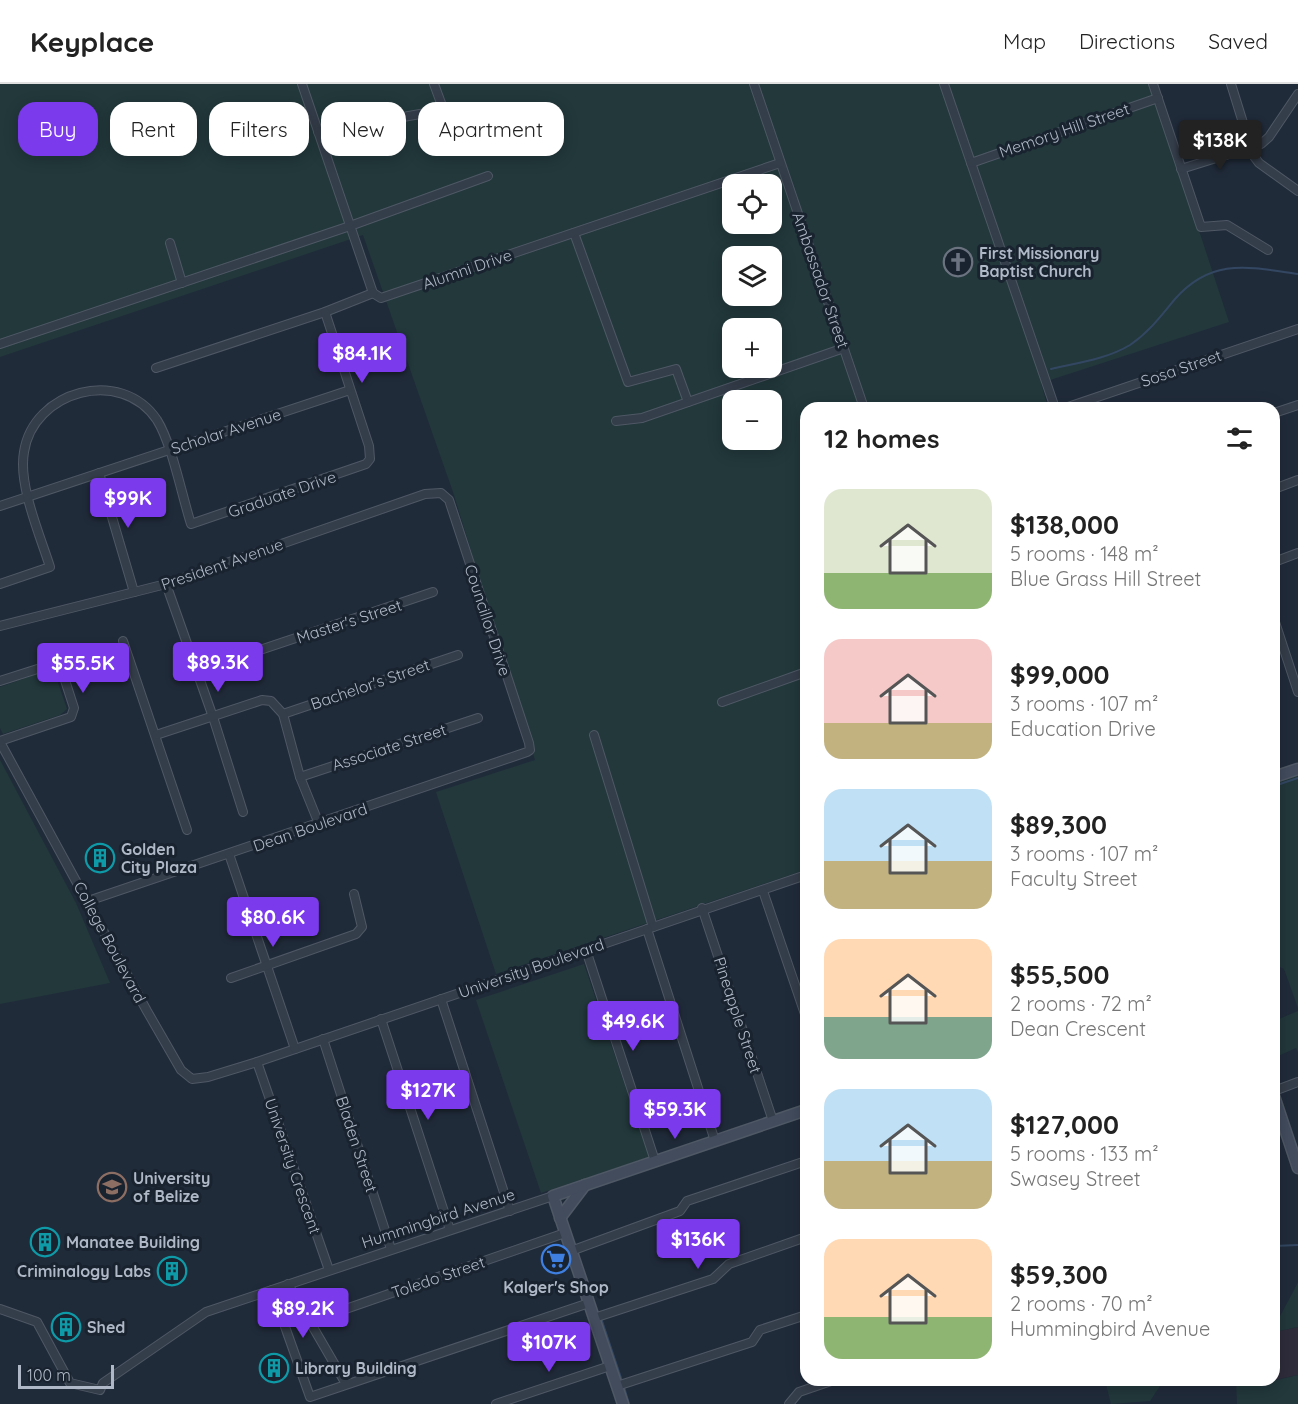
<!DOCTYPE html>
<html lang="en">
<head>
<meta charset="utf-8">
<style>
	:root { --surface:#fff; --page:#f2f2f2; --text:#222; --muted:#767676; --line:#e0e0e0; --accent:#7c3aed }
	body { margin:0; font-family:Quicksand,sans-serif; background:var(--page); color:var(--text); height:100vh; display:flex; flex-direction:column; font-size:22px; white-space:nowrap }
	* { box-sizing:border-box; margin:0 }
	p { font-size:20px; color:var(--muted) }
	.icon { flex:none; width:33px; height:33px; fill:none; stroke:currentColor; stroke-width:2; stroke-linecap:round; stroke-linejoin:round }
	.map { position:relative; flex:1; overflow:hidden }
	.drawer { position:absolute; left:800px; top:318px; width:480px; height:984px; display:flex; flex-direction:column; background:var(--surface); border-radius:18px; box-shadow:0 3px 15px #0003 }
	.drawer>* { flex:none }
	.top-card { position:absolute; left:18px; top:18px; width:570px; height:54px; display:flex; gap:12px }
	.fabs { position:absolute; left:722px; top:90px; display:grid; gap:12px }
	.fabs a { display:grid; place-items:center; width:60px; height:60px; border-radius:12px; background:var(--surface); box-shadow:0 3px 15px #0003; font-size:30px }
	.scale { position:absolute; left:18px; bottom:15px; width:96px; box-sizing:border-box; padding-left:6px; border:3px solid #afb8c6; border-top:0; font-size:16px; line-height:21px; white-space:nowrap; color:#afb8c6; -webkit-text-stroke:4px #19222f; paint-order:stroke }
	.price { position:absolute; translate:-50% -51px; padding:0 14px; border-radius:6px; background:var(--accent); color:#fff; font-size:20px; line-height:39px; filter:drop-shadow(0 2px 3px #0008) }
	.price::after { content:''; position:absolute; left:50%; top:36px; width:18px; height:14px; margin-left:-9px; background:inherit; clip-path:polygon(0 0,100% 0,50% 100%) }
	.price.selected { background:#222; color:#fff }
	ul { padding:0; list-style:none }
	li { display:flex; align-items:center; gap:18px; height:150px; padding:0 24px }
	li span { display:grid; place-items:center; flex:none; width:168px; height:120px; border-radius:18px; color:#555 }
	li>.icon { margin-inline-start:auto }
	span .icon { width:72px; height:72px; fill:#fffc; stroke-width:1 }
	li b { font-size:26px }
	h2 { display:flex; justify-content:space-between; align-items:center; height:72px; padding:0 24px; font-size:26px }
	.pill { padding:0 21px; border-radius:18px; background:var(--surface); box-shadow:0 3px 15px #0003; font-size:21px; line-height:54px }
	.pill.selected { background:var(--accent); color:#fff }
	header { display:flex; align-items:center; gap:36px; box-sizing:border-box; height:84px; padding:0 30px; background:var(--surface); border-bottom:2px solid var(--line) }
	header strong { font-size:28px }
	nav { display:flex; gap:33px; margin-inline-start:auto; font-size:21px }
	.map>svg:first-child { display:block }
	.medical { fill:#2e2c3b }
	.green { fill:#22383b; fill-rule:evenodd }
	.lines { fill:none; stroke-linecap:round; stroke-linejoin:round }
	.stream { stroke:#334762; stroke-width:2 }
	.street-casing { stroke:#4f5865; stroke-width:10 }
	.secondary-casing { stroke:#4f5865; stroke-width:13 }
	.street { stroke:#343d4a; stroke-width:8 }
	.secondary { stroke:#424c5d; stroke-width:10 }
	.labels { text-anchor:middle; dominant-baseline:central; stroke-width:6; stroke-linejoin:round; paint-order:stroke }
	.street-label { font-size:16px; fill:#afb8c6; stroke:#19222f }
	.poi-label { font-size:16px; font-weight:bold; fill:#afb8c6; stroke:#19222f; text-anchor:start }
</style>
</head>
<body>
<header>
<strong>Keyplace</strong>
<nav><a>Map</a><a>Directions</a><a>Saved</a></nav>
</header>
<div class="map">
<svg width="1298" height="1320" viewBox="0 0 1298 1320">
	<rect width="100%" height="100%" fill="#202b3a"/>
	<path class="medical" d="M 1298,1243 L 1298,1291 L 1274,1296 L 1274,1248 Z"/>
	<g class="green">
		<path d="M 0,0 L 1151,0 L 1229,238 L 1041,299 L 1048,324 L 806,324 L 805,786 L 496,890 L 436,708 L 535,676 L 453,408 L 363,151 L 0,273 ZM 732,100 L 771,100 L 771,140 L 732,140 ZM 732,172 L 771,172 L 771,212 L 732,212 ZM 732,244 L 771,244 L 771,284 L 732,284 ZM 732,316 L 771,316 L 771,356 L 732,356 Z"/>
		<path d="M 46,587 L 54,587 L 67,625 L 60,631 L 3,650 L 0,644 L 0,603 Z"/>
		<path d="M 0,676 L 76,819 L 110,899 L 0,920 Z"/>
		<path d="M 1298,685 L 1298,924 L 1284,885 L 1280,883 L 1274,865 L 1274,693 Z"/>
		<path d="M 584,880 L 649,1073 L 541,1109 L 476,916 Z"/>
		<path d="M 1298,927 L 1298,968 L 1296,964 L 1274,974 L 1274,937 Z"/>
		<path d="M 1298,1198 L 1298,1243 L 1274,1248 C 1273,1242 1294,1208 1298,1198 Z"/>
		<path d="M 1298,1291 L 1298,1320 L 1237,1320 L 1236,1296 L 1277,1296 Z"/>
		<path d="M 1105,1296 L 1164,1296 L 1150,1317 L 1111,1320 Z"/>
	</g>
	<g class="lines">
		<g class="stream">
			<path d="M 1051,285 C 1077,279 1107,275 1130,261 C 1149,248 1161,232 1175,215 C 1212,173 1249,183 1298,190"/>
			<path d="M 1274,702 L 1298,694"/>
			<path d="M 1274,1162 L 1298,1161"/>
			<path d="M 601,1234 L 622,1297"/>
			<path d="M 624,1303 L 629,1320"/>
		</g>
		<g class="street-casing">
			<g id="street">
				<path d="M 302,0 L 373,209"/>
				<path d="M 754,0 L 864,324"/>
				<path d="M 944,0 L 1055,324"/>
				<path d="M 1153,0 L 1201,143 L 1227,141 L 1268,166"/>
				<path d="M 1231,0 L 1253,71 L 1259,79 L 1298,107"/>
				<path d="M 318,48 L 437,27 L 441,19 L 434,0"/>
				<path d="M 971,79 L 1158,14"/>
				<path d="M 1181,85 L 1261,60 L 1269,53 L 1298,10"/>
				<path d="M 574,149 L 628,298 L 676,285 L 688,318"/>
				<path d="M 170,159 L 182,199"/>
				<path d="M 373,209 L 381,214 L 780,79"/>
				<path d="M 0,260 L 350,142 L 488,92"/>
				<path d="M 156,284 L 325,228 L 373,209"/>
				<path d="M 1065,324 L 1298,245"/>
				<path d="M 1274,329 L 1298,321"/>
				<path d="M 616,337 L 642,334 L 844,264"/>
				<path d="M 99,389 L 134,508"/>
				<path d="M 1274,405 L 1298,396"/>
				<path d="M 0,422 L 350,306"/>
				<path d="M 1274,478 L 1298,469"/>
				<path d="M 0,500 L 50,483 C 40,451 18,401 24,368 C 33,307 121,282 157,336 C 172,360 182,412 191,440 L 366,380 L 370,375 L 369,362 L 325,228"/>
				<path d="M 166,500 L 213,633 L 243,728"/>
				<path d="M 1274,535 L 1298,608"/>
				<path d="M 0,542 L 166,500 L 425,410 L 441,409 L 449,416 L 529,659 L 530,666 L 527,668 L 88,817"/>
				<path d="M 123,557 L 187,746"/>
				<path d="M 197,587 L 433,508"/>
				<path d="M 0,597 L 50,581 L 62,587 L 74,624 L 71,633 L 0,657"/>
				<path d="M 722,618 L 806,588"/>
				<path d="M 283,630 L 458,571"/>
				<path d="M 156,651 L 262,616 L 271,617 L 283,630 L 300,693 L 319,740"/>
				<path d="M 594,651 L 653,843"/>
				<path d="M 0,658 L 147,927 L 181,986 L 192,995 L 208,993 L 257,978 L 806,791"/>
				<path d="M 300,693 L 478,634"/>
				<path d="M 229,770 L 295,965"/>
				<path d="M 763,807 L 806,933"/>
				<path d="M 702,824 L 773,1037"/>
				<path d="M 647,845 L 715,1057"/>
				<path d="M 586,866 L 655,1077"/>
				<path d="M 231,894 L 356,850 L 362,843 L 354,810"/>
				<path d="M 441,915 L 510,1127"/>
				<path d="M 381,935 L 450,1146"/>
				<path d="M 323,955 L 391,1165"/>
				<path d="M 257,978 L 329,1186"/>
				<path d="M 1274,1007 L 1298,998"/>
				<path d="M 571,1167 L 680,1127 L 687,1117 L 806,1077"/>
				<path d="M 288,1200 L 346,1300"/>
				<path d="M 272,1206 L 310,1313 L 589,1219"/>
				<path d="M 0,1225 L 37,1238 L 70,1299 L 100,1306 L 103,1299 L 206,1228 L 553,1112"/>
				<path d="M 594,1234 L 713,1195 L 729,1180 L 806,1153"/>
				<path d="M 311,1237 L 565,1149"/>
				<path d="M 617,1302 L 752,1258 L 760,1246 L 806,1231"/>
				<path d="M 496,1320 L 610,1282"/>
				<path d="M 789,1320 L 799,1308 L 834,1296"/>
			</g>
		</g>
		<g class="secondary-casing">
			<g id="secondary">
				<path d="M 1274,693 L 1298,685"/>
				<path d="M 1274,1012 L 1298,1084"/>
				<path d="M 560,1134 L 585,1101"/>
				<path d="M 623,1320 L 553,1112 L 806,1026"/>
			</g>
		</g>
		<use href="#street" class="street"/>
		<use href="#secondary" class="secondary"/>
	</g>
	<defs>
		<g id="church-ring" transform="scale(1.5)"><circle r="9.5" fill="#19222f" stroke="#6b7280" stroke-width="1.5"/><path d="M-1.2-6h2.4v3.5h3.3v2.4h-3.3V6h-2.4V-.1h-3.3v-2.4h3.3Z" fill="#6b7280"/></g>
		<g id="building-ring" transform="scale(1.5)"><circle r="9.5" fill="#19222f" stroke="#0f9aa8" stroke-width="1.5"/><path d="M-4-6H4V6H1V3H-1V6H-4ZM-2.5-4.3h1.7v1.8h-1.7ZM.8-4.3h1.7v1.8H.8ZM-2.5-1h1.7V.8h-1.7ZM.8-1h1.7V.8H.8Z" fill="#0f9aa8"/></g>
		<g id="university-ring" transform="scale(1.5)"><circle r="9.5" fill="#19222f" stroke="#8d6e63" stroke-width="1.5"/><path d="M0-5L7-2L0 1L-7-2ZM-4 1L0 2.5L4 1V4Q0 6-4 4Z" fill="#8d6e63"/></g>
		<g id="supermarket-ring" transform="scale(1.5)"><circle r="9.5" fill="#19222f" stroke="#3f7fe0" stroke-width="1.5"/><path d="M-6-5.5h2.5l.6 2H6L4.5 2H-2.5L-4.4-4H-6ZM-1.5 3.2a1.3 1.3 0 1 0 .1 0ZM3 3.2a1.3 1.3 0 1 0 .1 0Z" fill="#3f7fe0"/></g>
	</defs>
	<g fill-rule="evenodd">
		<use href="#church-ring" x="958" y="178"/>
		<use href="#building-ring" x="100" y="774"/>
		<use href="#university-ring" x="112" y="1103"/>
		<use href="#building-ring" x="45" y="1158"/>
		<use href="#supermarket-ring" x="556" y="1175"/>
		<use href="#building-ring" x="172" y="1187"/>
		<use href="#building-ring" x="66" y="1243"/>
		<use href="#building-ring" x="274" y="1284"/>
	</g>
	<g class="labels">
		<g class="street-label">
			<text transform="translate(1064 46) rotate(-19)">Memory Hill Street</text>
			<text transform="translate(467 185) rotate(-19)">Alumni Drive</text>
			<text transform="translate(821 196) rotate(71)">Ambassador Street</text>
			<text transform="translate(1181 284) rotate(-19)">Sosa Street</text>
			<text transform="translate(226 347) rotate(-18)">Scholar Avenue</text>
			<text transform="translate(282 410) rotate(-19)">Graduate Drive</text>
			<text transform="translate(222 480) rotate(-19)">President Avenue</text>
			<text transform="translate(488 536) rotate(72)">Councillor Drive</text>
			<text transform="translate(349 537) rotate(-18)">Master's Street</text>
			<text transform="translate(370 600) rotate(-19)">Bachelor's Street</text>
			<text transform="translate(389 663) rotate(-18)">Associate Street</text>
			<text transform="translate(310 743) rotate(-19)">Dean Boulevard</text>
			<text transform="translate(110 858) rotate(62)">College Boulevard</text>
			<text transform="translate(531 884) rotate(-19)">University Boulevard</text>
			<text transform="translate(738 931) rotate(72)">Pineapple Street</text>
			<text transform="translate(357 1060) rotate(72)">Bladen Street</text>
			<text transform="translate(293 1082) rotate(71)">University Crescent</text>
			<text transform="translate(438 1134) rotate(-18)">Hummingbird Avenue</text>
			<text transform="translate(438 1193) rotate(-19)">Toledo Street</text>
		</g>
		<g class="poi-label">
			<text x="979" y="169">First Missionary<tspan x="979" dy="18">Baptist Church</tspan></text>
			<text x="121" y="765">Golden<tspan x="121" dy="18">City Plaza</tspan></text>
			<text x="133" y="1094">University<tspan x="133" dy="18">of Belize</tspan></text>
			<text x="66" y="1158">Manatee Building</text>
			<text x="151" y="1187" text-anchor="end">Criminalogy Labs</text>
			<text x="556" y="1203" text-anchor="middle">Kalger's Shop</text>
			<text x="87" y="1243">Shed</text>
			<text x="295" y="1284">Library Building</text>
		</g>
	</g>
</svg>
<div class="fabs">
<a><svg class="icon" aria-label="locate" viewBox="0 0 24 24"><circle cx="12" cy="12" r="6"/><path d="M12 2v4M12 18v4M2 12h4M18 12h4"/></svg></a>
<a><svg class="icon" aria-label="layers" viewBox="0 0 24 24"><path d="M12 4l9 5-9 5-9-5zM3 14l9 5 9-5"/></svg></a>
<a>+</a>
<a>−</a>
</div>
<div class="scale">100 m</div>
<b class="price selected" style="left:1220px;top:87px">$138K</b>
<b class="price" style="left:362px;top:300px">$84.1K</b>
<b class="price" style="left:128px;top:445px">$99K</b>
<b class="price" style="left:218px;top:609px">$89.3K</b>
<b class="price" style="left:83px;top:610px">$55.5K</b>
<b class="price" style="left:273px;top:864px">$80.6K</b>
<b class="price" style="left:633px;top:968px">$49.6K</b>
<b class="price" style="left:428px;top:1037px">$127K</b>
<b class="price" style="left:675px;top:1056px">$59.3K</b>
<b class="price" style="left:698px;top:1186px">$136K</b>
<b class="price" style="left:303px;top:1255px">$89.2K</b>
<b class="price" style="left:549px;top:1289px">$107K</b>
<div class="top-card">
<a class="pill selected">Buy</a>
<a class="pill">Rent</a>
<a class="pill">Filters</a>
<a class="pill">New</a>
<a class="pill">Apartment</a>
</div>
<section class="drawer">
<h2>12 homes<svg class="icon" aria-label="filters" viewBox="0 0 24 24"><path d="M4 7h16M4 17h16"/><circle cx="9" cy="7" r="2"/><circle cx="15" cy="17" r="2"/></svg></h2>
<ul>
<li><span style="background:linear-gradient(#dfe7d0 70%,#8fb573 0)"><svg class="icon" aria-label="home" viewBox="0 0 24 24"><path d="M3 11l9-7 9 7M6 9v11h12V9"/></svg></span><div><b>$138,000</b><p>5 rooms · 148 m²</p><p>Blue Grass Hill Street</p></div></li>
<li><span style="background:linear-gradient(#f6c9c9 70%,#c2b280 0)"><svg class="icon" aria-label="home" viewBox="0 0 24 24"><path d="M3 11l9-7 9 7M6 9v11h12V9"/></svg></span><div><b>$99,000</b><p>3 rooms · 107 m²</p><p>Education Drive</p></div></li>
<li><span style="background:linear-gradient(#bfe0f5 60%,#c2b280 0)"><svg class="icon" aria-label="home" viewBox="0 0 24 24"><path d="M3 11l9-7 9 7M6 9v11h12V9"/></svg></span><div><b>$89,300</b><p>3 rooms · 107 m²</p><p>Faculty Street</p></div></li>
<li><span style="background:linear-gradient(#ffd9b3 65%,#7fa58c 0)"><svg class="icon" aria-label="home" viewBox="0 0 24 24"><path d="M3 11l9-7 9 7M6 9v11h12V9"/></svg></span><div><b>$55,500</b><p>2 rooms · 72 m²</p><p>Dean Crescent</p></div></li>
<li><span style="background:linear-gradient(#bfe0f5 60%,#c2b280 0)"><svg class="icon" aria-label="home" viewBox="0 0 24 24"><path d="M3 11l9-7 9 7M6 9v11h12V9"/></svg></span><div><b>$127,000</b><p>5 rooms · 133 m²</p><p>Swasey Street</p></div></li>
<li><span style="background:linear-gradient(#ffd9b3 65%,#8fb573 0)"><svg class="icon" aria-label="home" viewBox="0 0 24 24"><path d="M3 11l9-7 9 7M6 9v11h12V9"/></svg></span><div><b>$59,300</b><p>2 rooms · 70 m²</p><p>Hummingbird Avenue</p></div></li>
</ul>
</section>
</div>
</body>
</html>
